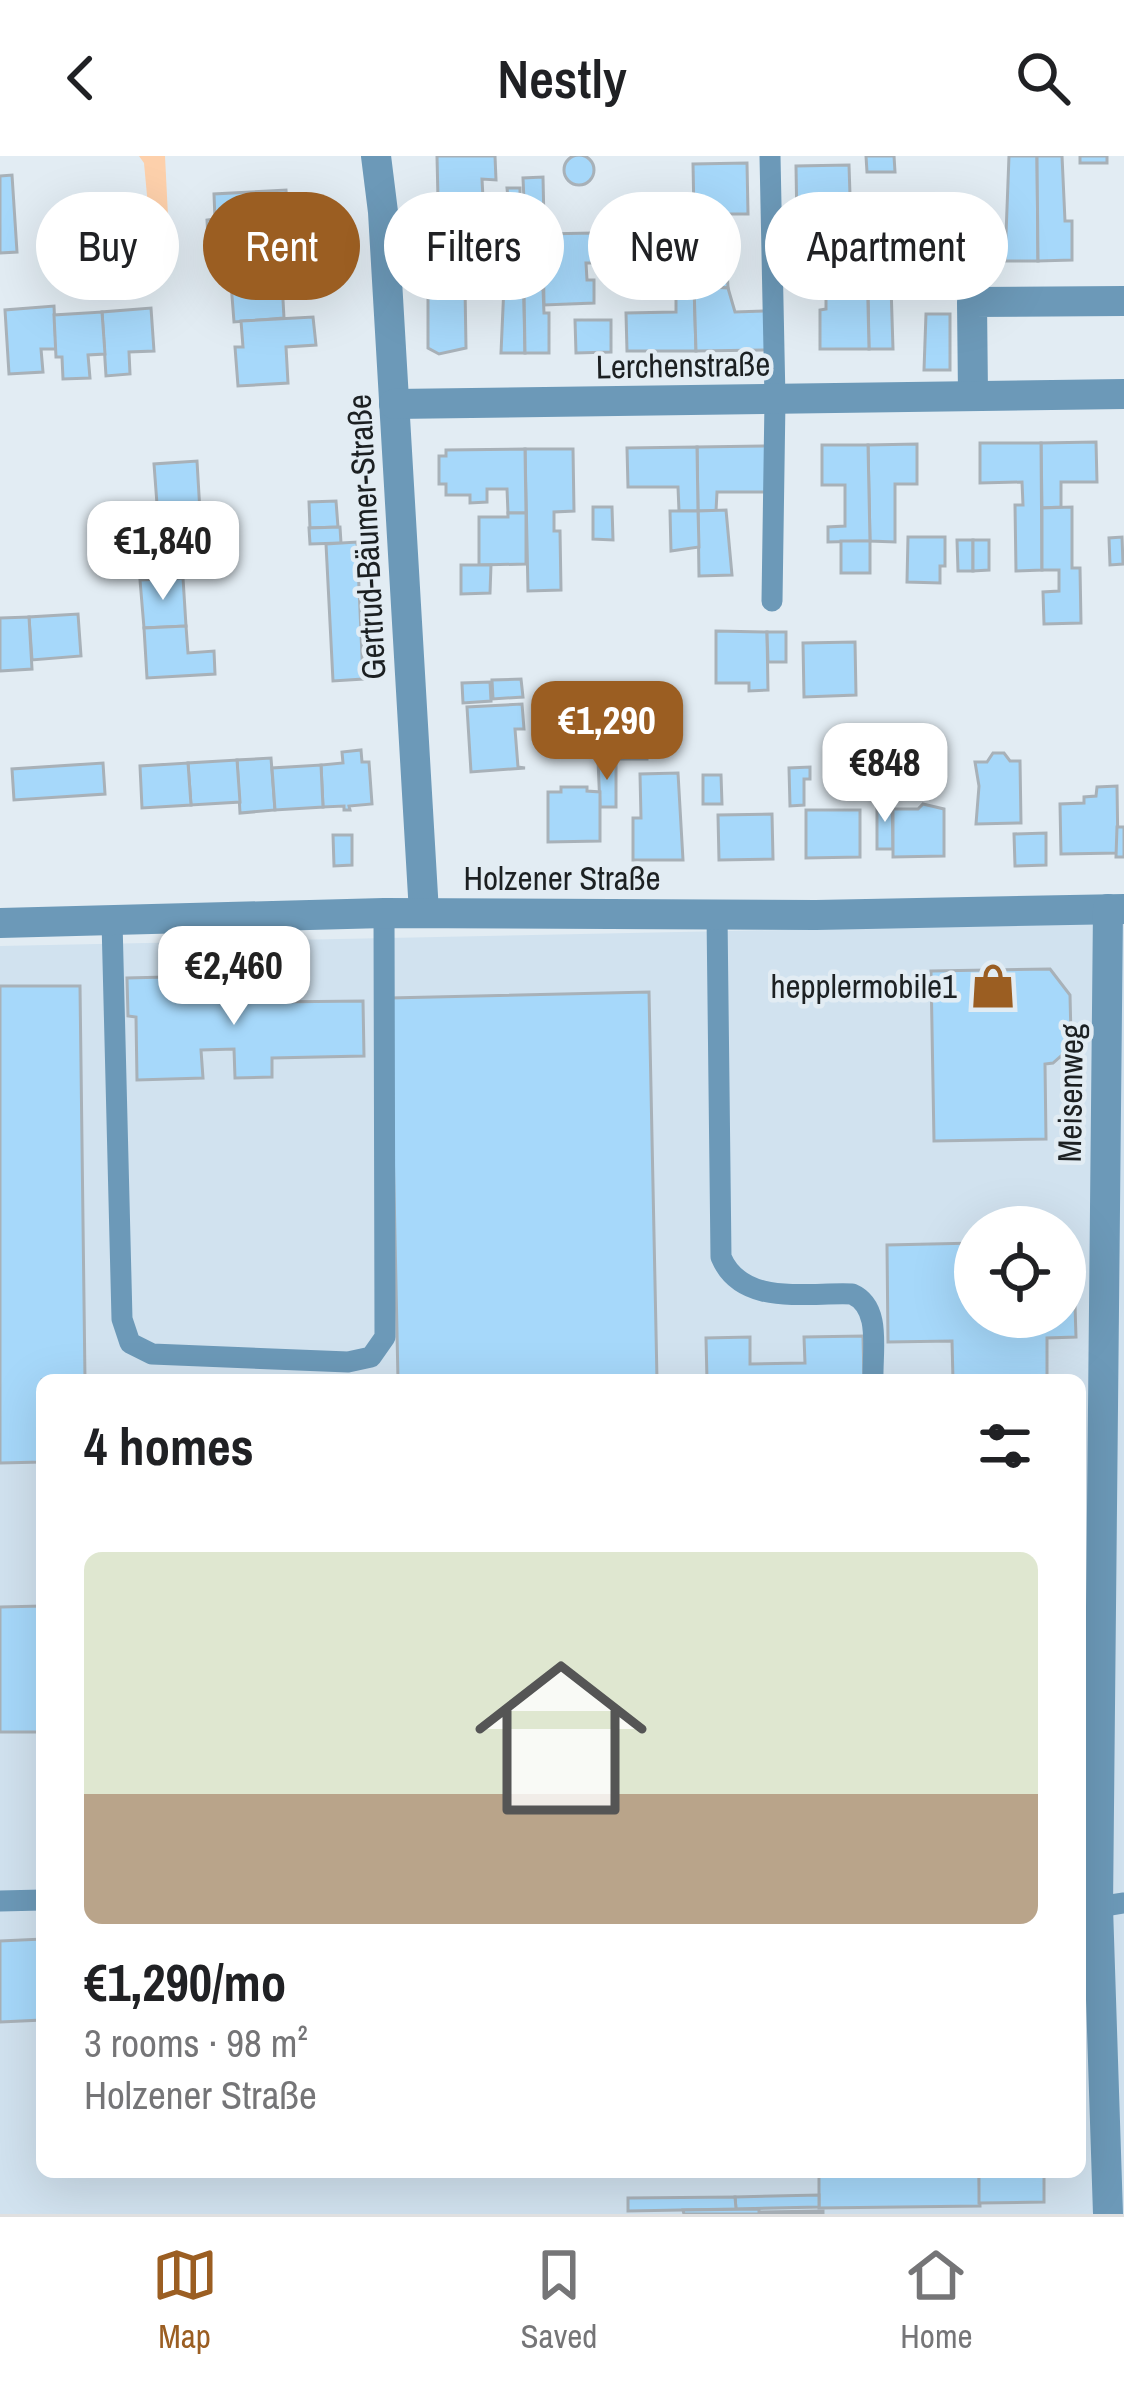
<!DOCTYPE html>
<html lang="en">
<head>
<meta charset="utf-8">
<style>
	:root { --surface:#fff; --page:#f6f6f6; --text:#202124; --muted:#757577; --line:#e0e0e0; --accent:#9b5e22 }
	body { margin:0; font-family:"Archivo Narrow",sans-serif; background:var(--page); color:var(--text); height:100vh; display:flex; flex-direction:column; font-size:45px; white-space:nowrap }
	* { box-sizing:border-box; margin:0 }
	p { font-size:39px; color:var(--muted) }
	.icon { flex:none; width:66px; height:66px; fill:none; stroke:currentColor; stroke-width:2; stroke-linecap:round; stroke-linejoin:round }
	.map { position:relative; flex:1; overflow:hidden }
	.side { position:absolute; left:36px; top:1218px; width:1050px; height:804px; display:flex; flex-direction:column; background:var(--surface); border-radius:18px; box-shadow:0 12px 48px #0002 }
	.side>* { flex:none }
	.hud { position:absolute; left:36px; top:36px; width:1053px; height:108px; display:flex; gap:24px }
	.fabs { position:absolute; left:954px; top:1050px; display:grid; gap:24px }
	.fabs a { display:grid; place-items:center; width:132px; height:132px; border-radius:50%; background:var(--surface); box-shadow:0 12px 48px #0002; font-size:60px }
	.price { position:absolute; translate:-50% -102px; padding:0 27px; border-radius:24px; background:#fff; color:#222; font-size:39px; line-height:78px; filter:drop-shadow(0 3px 6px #0008) }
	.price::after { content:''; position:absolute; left:50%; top:72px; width:36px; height:27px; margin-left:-18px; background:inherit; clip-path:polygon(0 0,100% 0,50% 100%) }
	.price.selected { background:var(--accent); color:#fff }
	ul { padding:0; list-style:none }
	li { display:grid; align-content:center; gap:24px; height:636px; padding:0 48px }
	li+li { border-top:3px solid var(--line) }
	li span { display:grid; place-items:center; height:372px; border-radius:18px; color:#555 }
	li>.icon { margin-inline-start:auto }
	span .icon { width:216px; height:216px; fill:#fffc; stroke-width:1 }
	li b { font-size:51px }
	h2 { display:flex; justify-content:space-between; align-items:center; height:144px; padding:0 48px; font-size:51px }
	.pill { padding:0 42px; border-radius:54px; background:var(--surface); box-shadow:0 12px 48px #0002; font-size:42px; line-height:108px }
	.pill.selected { background:var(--accent); color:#fff }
	header { display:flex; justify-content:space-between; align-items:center; height:156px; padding:0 48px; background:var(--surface); font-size:54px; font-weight:600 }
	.tab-bar { display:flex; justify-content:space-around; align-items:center; height:168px; border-top:3px solid var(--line); background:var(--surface); font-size:33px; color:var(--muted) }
	.tab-bar a { display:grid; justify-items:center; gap:6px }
	.tab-bar .selected { color:var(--accent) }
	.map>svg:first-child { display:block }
	.built { fill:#d1e2ef; fill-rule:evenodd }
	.green { fill:#fdd0ab }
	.building { fill:#a6d8fa; stroke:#a8b1b8; stroke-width:3 }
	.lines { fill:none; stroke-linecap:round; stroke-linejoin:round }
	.lane { stroke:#6c99b8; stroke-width:21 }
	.street { stroke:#6c99b8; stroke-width:30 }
	.labels { text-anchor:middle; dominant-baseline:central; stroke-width:9; stroke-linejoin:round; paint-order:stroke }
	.street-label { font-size:33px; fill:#1c2022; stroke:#e2ecf3 }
	.poi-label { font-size:33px; fill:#1c2022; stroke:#e2ecf3; text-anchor:end }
</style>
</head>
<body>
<header><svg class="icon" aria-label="back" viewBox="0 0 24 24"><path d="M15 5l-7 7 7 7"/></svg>Nestly<svg class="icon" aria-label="search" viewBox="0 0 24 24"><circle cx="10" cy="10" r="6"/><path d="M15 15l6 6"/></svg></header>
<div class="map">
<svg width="1124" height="2058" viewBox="0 0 1124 2058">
	<rect width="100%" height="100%" fill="#e2ecf3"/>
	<path class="built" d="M 1124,767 L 1124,2058 L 0,2058 L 0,790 ZM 975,1071 L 1065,1071 L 1065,1161 L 975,1161 ZM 42,1224 L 1080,1224 L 1080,2016 L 42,2016 Z"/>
	<path class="green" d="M 139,0 L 165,0 L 168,60 L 149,61 L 144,7 Z"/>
	<g class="building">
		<circle cx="579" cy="14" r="15"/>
		<path d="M 437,0 L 495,0 L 496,24 L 482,23 L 483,42 L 438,43 Z"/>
		<path d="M 866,0 L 894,0 L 895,16 L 867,16 Z"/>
		<path d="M 1009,0 L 1037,0 L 1038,105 L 1005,105 Z"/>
		<path d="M 1037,0 L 1062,0 L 1065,65 L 1072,65 L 1072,104 L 1038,105 Z"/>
		<rect x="1080" y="0" width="27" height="7"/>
		<path d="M 747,7 L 748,58 L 694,58 L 693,8 Z"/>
		<path d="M 849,9 L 851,69 L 797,70 L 796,10 Z"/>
		<path d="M 12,19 L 17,96 L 0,97 L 0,20 Z"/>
		<path d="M 543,21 L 544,67 L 525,67 L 523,22 Z"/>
		<path d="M 507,32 L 520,32 L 520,61 L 493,61 L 492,42 L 508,42 Z"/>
		<path d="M 286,34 L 288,62 L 258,64 L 260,99 L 209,103 L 207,64 L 215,63 L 214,38 Z"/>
		<path d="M 664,46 L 693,47 L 694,69 L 657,69 L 656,54 Z"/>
		<path d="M 523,62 L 523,106 L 492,109 L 491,63 Z"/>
		<path d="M 460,67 L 486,67 L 486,98 L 461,99 Z"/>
		<path d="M 148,68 L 150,98 L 74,103 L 72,72 Z"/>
		<path d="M 866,68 L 867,104 L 836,105 L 835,69 Z"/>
		<path d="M 694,69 L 695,104 L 653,105 L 653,70 Z"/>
		<path d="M 694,75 L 727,75 L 727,112 L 695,112 Z"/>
		<path d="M 593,77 L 596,107 L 586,107 L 587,124 L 594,124 L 594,147 L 544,149 L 543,78 Z"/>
		<path d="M 867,77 L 900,77 L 901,93 L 914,93 L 914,130 L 891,130 L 893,193 L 869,193 Z"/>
		<path d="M 309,97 L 311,124 L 282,126 L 284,162 L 234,166 L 231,127 L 239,127 L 237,101 Z"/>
		<path d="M 473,99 L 481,123 L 445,124 L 445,100 Z"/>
		<path d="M 867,104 L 869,193 L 820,193 L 820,154 L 826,153 L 826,136 L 833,129 L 839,129 L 839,107 Z"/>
		<path d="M 523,106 L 525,197 L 501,197 L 505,107 Z"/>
		<path d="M 695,112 L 727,112 L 728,132 L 694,130 Z"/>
		<path d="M 694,130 L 696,195 L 627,195 L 626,157 L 676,156 L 676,131 Z"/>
		<path d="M 694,130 L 728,132 L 735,156 L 766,155 L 767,194 L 696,195 Z"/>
		<path d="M 428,131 L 465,131 L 466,192 L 439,198 L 428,192 Z"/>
		<path d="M 524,133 L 543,133 L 544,157 L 549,157 L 549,197 L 525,197 Z"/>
		<path d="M 54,150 L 56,193 L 41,193 L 43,216 L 9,218 L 5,154 Z"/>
		<path d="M 151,152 L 154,195 L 129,196 L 130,218 L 106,220 L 102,156 Z"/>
		<path d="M 102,156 L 105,198 L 88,199 L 90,222 L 63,223 L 62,201 L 56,201 L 54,159 Z"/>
		<path d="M 926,158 L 950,158 L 950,214 L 924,214 Z"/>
		<path d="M 313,161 L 316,189 L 286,191 L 288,227 L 238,230 L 235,191 L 243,191 L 241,165 Z"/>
		<path d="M 575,164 L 611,164 L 611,196 L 576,197 Z"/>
		<path d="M 1096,286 L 1097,326 L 1061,326 L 1061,351 L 1042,352 L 1041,287 Z"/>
		<path d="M 980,287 L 1041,287 L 1042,414 L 1016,415 L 1015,349 L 1023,349 L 1022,326 L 980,327 Z"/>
		<path d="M 917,288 L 917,328 L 895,328 L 895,386 L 870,385 L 868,289 Z"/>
		<path d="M 822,289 L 868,289 L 870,385 L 828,386 L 828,371 L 845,370 L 845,329 L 822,329 Z"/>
		<path d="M 767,290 L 768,336 L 717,336 L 716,355 L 698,355 L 697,291 Z"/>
		<path d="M 697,291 L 698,355 L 679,355 L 678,331 L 628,331 L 627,292 Z"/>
		<path d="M 525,293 L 573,293 L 574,355 L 554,356 L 554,375 L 560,375 L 561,434 L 528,435 Z"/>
		<path d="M 525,293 L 526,357 L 508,357 L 507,333 L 487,333 L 487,346 L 470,347 L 470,339 L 446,339 L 446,328 L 439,328 L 439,300 L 446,300 L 446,294 Z"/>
		<path d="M 197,305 L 201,373 L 159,375 L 154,308 Z"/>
		<path d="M 336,345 L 338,371 L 310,372 L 309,346 Z"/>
		<path d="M 593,351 L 612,351 L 613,384 L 593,383 Z"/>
		<path d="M 1072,351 L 1072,412 L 1080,412 L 1081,467 L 1044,468 L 1043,436 L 1059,435 L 1059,414 L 1042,414 L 1042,352 Z"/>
		<path d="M 726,354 L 732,419 L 699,420 L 698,355 Z"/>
		<path d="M 670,355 L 698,355 L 699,391 L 671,395 Z"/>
		<path d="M 508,357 L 526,357 L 526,408 L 479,409 L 479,361 L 508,361 Z"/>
		<path d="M 340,371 L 341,387 L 310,388 L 309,372 Z"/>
		<path d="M 201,373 L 204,420 L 162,423 L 159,375 Z"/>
		<path d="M 908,381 L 945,381 L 945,410 L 940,410 L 940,427 L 907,426 Z"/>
		<path d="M 1122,381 L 1123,408 L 1110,409 L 1109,382 Z"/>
		<path d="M 957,384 L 973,384 L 973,415 L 958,415 Z"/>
		<path d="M 973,384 L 989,384 L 989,414 L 973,415 Z"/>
		<rect x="841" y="385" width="29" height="32"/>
		<path d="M 357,386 L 363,523 L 333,525 L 326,388 Z"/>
		<path d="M 461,409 L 491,409 L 490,437 L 461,438 Z"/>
		<path d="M 183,422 L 186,470 L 144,472 L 140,424 Z"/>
		<path d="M 78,458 L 81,500 L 32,504 L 29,461 Z"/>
		<path d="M 29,461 L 32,513 L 0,515 L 0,462 Z"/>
		<path d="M 186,470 L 188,497 L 214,495 L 215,518 L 147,522 L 144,472 Z"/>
		<path d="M 716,475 L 767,476 L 768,534 L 749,535 L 749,527 L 716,527 Z"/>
		<path d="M 767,476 L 786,476 L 786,506 L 768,506 Z"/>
		<path d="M 855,486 L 856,539 L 804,541 L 803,487 Z"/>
		<path d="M 521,523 L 523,541 L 493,543 L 492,524 Z"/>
		<path d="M 490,526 L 491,545 L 463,547 L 462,527 Z"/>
		<path d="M 575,533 L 597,533 L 598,560 L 575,560 Z"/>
		<path d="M 522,548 L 524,573 L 515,573 L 518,611 L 525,612 L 471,616 L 467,551 Z"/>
		<path d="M 621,578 L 648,579 L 647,603 L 621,603 Z"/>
		<path d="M 361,594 L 362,606 L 369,606 L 372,648 L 349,650 L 350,654 L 344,654 L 344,650 L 323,651 L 321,609 L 343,607 L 342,596 Z"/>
		<path d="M 993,597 L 1004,597 L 1010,605 L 1020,605 L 1021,667 L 976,668 L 979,630 L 975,606 L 987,606 Z"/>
		<path d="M 271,602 L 275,654 L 240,657 L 237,604 Z"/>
		<path d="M 237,604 L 240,646 L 191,649 L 188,607 Z"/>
		<path d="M 598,604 L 616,604 L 616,651 L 600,651 Z"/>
		<path d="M 103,607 L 105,638 L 14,644 L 12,613 Z"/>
		<path d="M 188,607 L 191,649 L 142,652 L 140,610 Z"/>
		<path d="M 321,609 L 323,651 L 275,654 L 272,612 Z"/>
		<path d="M 810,611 L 810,623 L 804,623 L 804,649 L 790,650 L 789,612 Z"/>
		<path d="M 678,617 L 683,704 L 633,704 L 633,662 L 641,662 L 640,618 Z"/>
		<path d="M 703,619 L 721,619 L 722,648 L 703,648 Z"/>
		<path d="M 1117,630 L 1118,697 L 1061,698 L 1060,648 L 1084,647 L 1084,641 L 1096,640 L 1097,631 Z"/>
		<path d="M 561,631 L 587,631 L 587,635 L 600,636 L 600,685 L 548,686 L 548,636 L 561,636 Z"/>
		<path d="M 877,645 L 892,645 L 893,693 L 877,693 Z"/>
		<path d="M 923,648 L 944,653 L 944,700 L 893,701 L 893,653 L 918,653 Z"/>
		<path d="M 806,654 L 860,654 L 860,701 L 806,702 Z"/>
		<path d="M 772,658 L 773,703 L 719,704 L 718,659 Z"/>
		<path d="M 1117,671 L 1124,671 L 1124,701 L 1116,701 Z"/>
		<path d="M 1046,677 L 1046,709 L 1015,710 L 1014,678 Z"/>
		<path d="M 333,679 L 352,679 L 352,709 L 334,710 Z"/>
		<path d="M 1050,813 L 1070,839 L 1071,880 L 1062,899 L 1053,907 L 1045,908 L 1046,983 L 934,985 L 931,815 Z"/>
		<path d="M 166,821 L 167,829 L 271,826 L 271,846 L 363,845 L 364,900 L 272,902 L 272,921 L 235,922 L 234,893 L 201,894 L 203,922 L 137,924 L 136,861 L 128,860 L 127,822 Z"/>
		<path d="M 0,830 L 80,830 L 85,1224 L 42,1224 L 42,1306 L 0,1307 Z"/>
		<path d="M 649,836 L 657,1224 L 398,1224 L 390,842 Z"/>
		<path d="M 1065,1084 L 1073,1084 L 1076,1181 L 1047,1182 L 1047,1224 L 953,1224 L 952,1185 L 888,1186 L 887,1089 L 975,1087 L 975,1161 L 1065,1161 Z"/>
		<path d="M 863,1180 L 864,1224 L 707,1224 L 706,1182 L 750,1181 L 750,1208 L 805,1207 L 804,1181 Z"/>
		<path d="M 42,1450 L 42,1576 L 0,1576 L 0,1451 Z"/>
		<path d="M 42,1783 L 42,1864 L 0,1866 L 0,1785 Z"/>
		<path d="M 819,2016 L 979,2016 L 980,2050 L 819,2052 Z"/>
		<path d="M 979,2016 L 1044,2016 L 1044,2046 L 979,2047 Z"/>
		<path d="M 819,2039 L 819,2051 L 736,2053 L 735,2041 Z"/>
		<path d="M 735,2041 L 736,2053 L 628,2055 L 628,2042 Z"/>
		<path d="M 759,2053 L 759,2058 L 684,2058 L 683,2054 Z"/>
		<path d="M 823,2055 L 823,2058 L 761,2058 L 761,2056 Z"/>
	</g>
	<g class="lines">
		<g class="lane">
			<path d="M 770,0 L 775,244 L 772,445"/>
			<path d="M 717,759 L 721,1101 C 742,1151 807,1136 852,1138 C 882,1151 872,1195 873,1224"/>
			<path d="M 112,765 L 122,1163 L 130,1187 L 152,1198 L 348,1206 L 371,1201 L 385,1181 L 384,757"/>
			<path d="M 0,1745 L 42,1744"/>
			<path d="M 1098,1751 L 1124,1747"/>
		</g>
		<g class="street">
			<path d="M 376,0 L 383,56 L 424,757"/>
			<path d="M 973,239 L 972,146 L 1124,145"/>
			<path d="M 394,248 L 1124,238"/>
			<path d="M 0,767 L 384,757 L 816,759 L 1124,753"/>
			<path d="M 1108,2058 L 1098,1751 L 1108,753"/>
		</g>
	</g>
	<defs>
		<g id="shop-bare" transform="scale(3.6)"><path d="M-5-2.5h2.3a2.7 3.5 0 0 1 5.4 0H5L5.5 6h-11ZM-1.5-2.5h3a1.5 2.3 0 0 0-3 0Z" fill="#9b5e22" stroke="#e2ecf3" stroke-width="2.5" paint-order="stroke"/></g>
	</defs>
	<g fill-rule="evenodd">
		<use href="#shop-bare" x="993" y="830"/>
	</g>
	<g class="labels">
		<g class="street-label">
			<text transform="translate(683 209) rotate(-1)">Lerchenstraße</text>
			<text transform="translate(366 381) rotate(-93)">Gertrud-Bäumer-Straße</text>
			<text x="562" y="722">Holzener Straße</text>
			<text transform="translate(1070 937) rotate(-89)">Meisenweg</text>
		</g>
		<g class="poi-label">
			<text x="957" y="830">hepplermobile1</text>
		</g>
	</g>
</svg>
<div class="fabs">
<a><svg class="icon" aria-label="locate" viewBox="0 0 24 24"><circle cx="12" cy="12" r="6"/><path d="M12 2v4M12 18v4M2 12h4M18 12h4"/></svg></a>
</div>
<b class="price" style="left:163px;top:447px">€1,840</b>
<b class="price selected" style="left:607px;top:627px">€1,290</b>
<b class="price" style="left:885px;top:669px">€848</b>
<b class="price" style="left:234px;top:872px">€2,460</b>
<div class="hud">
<a class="pill">Buy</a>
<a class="pill selected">Rent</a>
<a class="pill">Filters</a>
<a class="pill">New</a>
<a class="pill">Apartment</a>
</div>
<section class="side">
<h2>4 homes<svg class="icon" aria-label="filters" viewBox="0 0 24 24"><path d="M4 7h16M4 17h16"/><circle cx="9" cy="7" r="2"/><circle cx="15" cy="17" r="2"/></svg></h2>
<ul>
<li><span style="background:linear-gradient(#dfe7d0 65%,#b9a48a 0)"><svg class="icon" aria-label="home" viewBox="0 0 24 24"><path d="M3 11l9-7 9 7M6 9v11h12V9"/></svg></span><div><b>€1,290/mo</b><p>3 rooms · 98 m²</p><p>Holzener Straße</p></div></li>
</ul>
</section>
</div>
<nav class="tab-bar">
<a class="selected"><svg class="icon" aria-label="map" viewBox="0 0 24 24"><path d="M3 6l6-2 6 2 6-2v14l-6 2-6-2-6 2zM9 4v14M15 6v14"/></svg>Map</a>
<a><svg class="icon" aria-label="saved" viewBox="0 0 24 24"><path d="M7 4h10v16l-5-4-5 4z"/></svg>Saved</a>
<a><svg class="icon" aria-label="home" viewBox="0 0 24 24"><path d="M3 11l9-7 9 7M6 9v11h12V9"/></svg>Home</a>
</nav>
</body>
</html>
